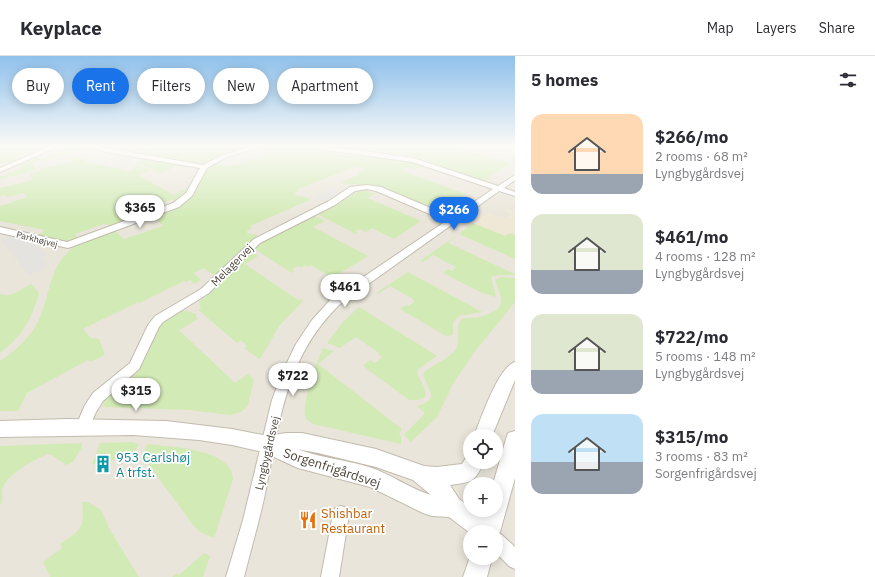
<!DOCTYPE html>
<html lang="en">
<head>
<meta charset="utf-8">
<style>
	:root { --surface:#fff; --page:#f2f2f3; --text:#2b2b33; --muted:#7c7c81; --line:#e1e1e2; --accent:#1a73e8 }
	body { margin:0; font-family:"IBM Plex Sans",sans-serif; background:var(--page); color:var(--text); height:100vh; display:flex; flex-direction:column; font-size:15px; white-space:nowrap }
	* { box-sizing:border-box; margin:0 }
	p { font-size:13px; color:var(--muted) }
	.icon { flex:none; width:22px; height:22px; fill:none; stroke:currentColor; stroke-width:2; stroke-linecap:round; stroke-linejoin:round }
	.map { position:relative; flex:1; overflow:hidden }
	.panel { display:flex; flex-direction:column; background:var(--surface); width:360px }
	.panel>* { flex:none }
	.hud { position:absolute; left:12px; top:12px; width:380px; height:36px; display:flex; gap:8px }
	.fabs { position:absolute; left:463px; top:373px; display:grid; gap:8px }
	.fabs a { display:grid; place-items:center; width:40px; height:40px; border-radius:50%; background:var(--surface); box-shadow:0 2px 10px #0003; font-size:20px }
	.price { position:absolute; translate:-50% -34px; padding:0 9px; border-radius:14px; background:#fff; color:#222; font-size:13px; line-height:26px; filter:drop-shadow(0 1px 2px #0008) }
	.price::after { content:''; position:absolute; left:50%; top:24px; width:12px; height:9px; margin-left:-6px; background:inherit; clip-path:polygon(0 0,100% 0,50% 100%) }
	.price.selected { background:var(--accent); color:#fff }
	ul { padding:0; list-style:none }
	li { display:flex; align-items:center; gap:12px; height:100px; padding:0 16px }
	li span { display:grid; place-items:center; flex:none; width:112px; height:80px; border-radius:12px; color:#555 }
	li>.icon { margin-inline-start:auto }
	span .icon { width:48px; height:48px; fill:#fffc; stroke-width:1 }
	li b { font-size:17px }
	h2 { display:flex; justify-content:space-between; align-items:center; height:48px; padding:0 16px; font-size:17px }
	.chip { padding:0 14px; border-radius:18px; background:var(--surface); box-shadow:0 2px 10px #0003; font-size:14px; line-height:36px }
	.chip.selected { background:var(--accent); color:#fff }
	header { display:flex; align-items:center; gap:24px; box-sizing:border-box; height:56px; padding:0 20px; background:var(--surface); border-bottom:1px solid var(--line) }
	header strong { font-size:19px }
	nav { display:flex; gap:22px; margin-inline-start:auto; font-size:14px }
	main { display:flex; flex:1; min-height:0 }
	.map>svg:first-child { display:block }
	.residential { fill:#eae5da; fill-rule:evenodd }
	.education { fill:#efe8d6 }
	.green { fill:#d2eab5 }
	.parking { fill:#e5e3e0 }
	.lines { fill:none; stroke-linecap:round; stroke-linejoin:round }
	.minor-casing { stroke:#c2bbae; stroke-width:2 }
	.tertiary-casing { stroke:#c2bbae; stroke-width:2 }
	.minor { fill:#fff; fill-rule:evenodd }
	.tertiary { fill:#fff; fill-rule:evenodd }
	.labels { text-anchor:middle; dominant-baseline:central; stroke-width:3.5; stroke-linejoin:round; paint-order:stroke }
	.far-street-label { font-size:9px; fill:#4b4439; stroke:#fff }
	.street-label { font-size:11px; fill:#4b4439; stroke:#fff }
	.near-culture-label { font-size:13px; fill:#0d838f; stroke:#fff; text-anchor:start }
	.near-street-label { font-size:13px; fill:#4b4439; stroke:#fff }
	.near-food-label { font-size:13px; fill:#c56008; stroke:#fff; text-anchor:start }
</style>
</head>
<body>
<header>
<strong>Keyplace</strong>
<nav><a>Map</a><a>Layers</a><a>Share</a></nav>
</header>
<main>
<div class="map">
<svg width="515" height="521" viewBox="0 0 515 521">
	<rect width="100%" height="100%" fill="#f6f3ec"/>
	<path class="residential" d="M 0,91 L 515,91 L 515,521 L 0,521 ZM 470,380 L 496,380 L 496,406 L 470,406 ZM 470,428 L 496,428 L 496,454 L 470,454 ZM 470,476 L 496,476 L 496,502 L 470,502 Z"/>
	<path class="education" d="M 505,152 L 515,156 L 515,179 L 510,177 L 506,181 L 473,167 L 488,157 L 500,162 L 502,160 L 506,162 L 511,158 L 503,154 Z"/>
	<g class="green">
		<path d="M 0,91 L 47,91 L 38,95 L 34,94 L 14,102 L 18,103 L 11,106 L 8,105 L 0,108 Z"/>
		<path d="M 61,91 L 88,92 L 82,96 L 75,96 L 32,107 L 36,114 L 0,123 L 0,121 L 21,112 L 18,110 L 38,101 L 42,103 L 63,93 L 60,92 Z"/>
		<path d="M 100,91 L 113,92 L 253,91 L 224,99 L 203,108 L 144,98 L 141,97 L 141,95 L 127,96 Z"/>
		<path d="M 265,91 L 314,91 L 336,96 L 395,102 L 426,109 L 416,113 L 405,111 L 402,114 L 405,116 L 466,138 L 438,156 L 371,130 L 340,127 L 360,118 L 357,116 L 365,114 L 356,110 L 296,134 L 298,135 L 295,137 L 295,139 L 306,141 L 311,144 L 307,145 L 250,170 L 252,172 L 247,175 L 247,177 L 260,180 L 238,196 L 215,220 L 204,212 L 193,217 L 201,224 L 194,228 L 190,224 L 186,226 L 184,225 L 140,247 L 138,246 L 83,273 L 91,282 L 99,283 L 105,299 L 90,306 L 88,304 L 27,337 L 18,355 L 0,355 L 0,305 C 17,294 33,279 41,259 C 49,238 51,211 69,195 C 80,184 99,179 114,174 L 124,183 L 163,170 L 156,163 L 152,162 C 166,157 181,153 191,141 C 204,126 198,117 220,105 L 219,108 C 229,114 257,101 269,98 L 261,92 Z"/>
		<path d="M 331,91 L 454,91 L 511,107 L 488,121 L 487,126 L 485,126 L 429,106 L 407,100 Z"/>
		<path d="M 69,100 L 86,103 L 83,105 L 129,115 L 137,109 L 152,114 L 138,119 L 174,139 L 181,136 L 179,135 L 187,133 L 175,145 L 170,144 L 137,157 L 141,159 L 110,169 L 104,168 L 75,178 L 78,182 L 68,186 L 38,179 L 45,174 L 0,165 L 0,150 L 27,141 L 24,137 L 7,141 L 5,139 L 0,140 L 0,132 L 33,124 L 30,117 L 41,115 L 40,113 L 73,105 Z"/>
		<path d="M 145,101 L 177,107 L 171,113 L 161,117 L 136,107 Z"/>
		<path d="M 365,133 L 371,137 L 376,137 L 368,142 L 421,165 L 394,183 L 372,172 L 366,176 L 360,173 L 355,175 L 358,177 L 356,178 L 317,158 L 355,134 Z"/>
		<path d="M 313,159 L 325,165 L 313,171 L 368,200 L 332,222 L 311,209 L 308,211 L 305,209 L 301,212 L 298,210 L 292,213 L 294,215 L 292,217 L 253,192 Z"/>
		<path d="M 473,167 L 505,180 L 510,177 L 515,179 L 515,203 L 459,178 Z"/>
		<path d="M 456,180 L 457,180 L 448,187 L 515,218 L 515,219 L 499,219 L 491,221 L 496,241 L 482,237 L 443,217 L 448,213 L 452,215 L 456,211 L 433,199 L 423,206 L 420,205 Z"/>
		<path d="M 251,195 L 258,200 L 245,208 L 298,244 L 300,243 L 303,245 L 279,270 L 262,300 L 259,303 L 244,292 L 247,290 L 241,284 L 237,287 L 198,254 L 201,252 L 199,247 L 200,245 L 214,234 Z"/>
		<path d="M 408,216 L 482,256 L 459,260 L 453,266 L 453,279 L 448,280 L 444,279 L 400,253 L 406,249 L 409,250 L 414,246 L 413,243 L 390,230 L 378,238 L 376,237 Z"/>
		<path d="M 501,221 L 515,222 L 515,246 L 473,298 L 454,326 L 437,361 L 411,386 L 404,379 L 425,357 L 417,350 C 442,343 427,333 423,318 L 425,315 C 435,308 451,302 457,291 C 460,284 456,268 461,264 C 464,261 471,262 476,262 C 481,261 486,259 490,257 C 509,250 499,238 495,224 Z"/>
		<path d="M 31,228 L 39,237 C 32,263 22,280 0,297 L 0,238 C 13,242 20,233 31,228 Z"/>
		<path d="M 359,251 L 437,300 L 418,313 C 415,323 429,330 425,341 L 418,344 L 409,344 L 363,310 L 370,304 L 375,307 L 382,301 L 378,298 L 379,297 L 356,281 L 340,292 L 327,287 L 342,267 Z"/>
		<path d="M 180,255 L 187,255 L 196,258 L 196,261 L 198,263 L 179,274 L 235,327 L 248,318 L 254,324 L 248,349 L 241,356 L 230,359 L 189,354 L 103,351 L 104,342 C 114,331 128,325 138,314 C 154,295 151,263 180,255 Z"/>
		<path d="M 323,292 L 334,295 L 318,308 L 402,373 L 399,378 L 401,381 L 401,388 L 313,368 L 306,363 C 300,351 317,305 323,292 Z"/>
		<path d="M 133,386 L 138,388 L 136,394 L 130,401 L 125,397 L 112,405 L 108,399 L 93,409 L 92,408 L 100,387 Z"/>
		<path d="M 82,387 L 82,391 L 73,406 L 66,409 L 52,399 L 48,398 C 35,403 8,418 3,431 C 0,437 5,443 0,449 L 0,390 Z"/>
		<path d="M 147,388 C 170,391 232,392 233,423 L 214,482 L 200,476 L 193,469 L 146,405 L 144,397 Z"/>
		<path d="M 82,446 L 88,446 L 101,454 L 110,474 L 139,521 L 50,521 L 43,506 L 62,492 L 60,488 C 81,473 85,473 82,446 Z"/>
		<path d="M 204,497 L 210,500 L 203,521 L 172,521 L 177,517 L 179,519 Z"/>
	</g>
	<g class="parking">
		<path d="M 332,133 L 340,137 L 323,146 L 314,141 Z"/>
		<path d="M 10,179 L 25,182 L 47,199 L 41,202 L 46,208 L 42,214 L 29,219 L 0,183 Z"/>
	</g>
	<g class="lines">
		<g class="minor-casing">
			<g id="minor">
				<path d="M 48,91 L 57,91 L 0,116 L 0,112 Z"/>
				<path d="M 89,91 L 101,91 L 203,109 L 223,99 L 251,91 L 262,91 L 227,101 L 207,112 L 192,140 L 179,151 L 71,191 L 68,192 L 0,177 L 0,171 L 67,186 L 173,147 L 186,137 L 200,112 L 106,96 Z"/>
				<path d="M 317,91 L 335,91 L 413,102 L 498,130 L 515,119 L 515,124 L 504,132 L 515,136 L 515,140 L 499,135 L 339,249 C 326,262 315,276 306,292 C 281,336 275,389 265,438 C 259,466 251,493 244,521 L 226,521 L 243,464 L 272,344 L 282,317 L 296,288 L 312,264 L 331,243 L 446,165 L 376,135 L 367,133 L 355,135 L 335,149 L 260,187 L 209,237 L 163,266 L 159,271 L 139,313 L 103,345 L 96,356 L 88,374 L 83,376 L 78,374 L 76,370 L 85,349 L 93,337 L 130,307 L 148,269 L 155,260 L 201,233 L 254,183 L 329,145 L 350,131 L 367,129 L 381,131 L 452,161 L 493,133 L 412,106 L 320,93 Z"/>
				<path d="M 341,450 L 347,452 L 349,458 L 339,521 L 321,521 L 333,458 L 335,452 Z"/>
				<path d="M 496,476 L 502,479 L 515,491 L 515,513 L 509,510 L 496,497 Z"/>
			</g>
		</g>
		<g class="tertiary-casing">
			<g id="tertiary">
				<path d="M 515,306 L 515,324 L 492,380 L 474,380 C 481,363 498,311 515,306 Z"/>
				<path d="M 67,363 L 166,365 L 232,373 L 268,380 L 286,377 L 302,377 L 376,393 L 424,410 L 437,411 L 462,408 L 467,400 L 470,398 L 470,406 L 484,406 C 474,427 472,426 450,429 L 459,443 L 470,451 L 470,454 L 475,454 L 483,461 L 486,454 L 496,454 L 496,428 L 493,428 L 506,383 L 508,377 L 515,375 L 515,422 L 500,476 L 496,484 L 496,476 L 470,477 L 449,461 L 432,460 L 423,457 L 370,431 L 298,412 L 263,396 L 232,389 L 199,384 L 133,379 L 0,381 L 0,365 ZM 297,393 L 318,397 L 376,411 L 413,424 L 431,439 C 410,433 391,418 369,411 C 346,404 321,402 297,393 Z"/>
				<path d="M 470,501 L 492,502 L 487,521 L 463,521 Z"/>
			</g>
		</g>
		<use href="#minor" class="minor"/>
		<use href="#tertiary" class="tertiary"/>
	</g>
	<linearGradient id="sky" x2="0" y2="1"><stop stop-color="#8fc1ec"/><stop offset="0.55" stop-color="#fbfaf6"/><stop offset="1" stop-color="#fbfaf6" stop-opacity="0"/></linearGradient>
	<rect width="515" height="164" fill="url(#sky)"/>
	<defs>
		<g id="building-bare" transform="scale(1.38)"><path d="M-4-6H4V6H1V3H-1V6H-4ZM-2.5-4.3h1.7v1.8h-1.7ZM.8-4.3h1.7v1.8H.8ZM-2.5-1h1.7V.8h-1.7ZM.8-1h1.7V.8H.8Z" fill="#0f9aa8" stroke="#fff" stroke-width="2.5" paint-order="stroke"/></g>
		<g id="restaurant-bare" transform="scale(1.38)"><path d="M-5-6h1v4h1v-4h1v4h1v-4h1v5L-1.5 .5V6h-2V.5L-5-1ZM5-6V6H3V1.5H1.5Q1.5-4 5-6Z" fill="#e8710a" stroke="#fff" stroke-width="2.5" paint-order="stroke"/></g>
	</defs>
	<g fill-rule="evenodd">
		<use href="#building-bare" x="103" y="408"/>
		<use href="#restaurant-bare" x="308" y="464"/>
	</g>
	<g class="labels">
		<g class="far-street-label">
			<text transform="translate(37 183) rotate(14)">Parkhøjvej</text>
		</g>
		<g class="street-label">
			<text transform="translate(232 209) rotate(-45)">Melagervej</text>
			<text transform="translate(267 397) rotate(-77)">Lyngbygårdsvej</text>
		</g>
		<g class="near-culture-label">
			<text x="116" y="401">953 Carlshøj<tspan x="116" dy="15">A trfst.</tspan></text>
		</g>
		<g class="near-street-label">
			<text transform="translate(332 412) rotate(18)">Sorgenfrigårdsvej</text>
		</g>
		<g class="near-food-label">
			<text x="321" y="457">Shishbar<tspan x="321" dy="15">Restaurant</tspan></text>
		</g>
	</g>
</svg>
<div class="fabs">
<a><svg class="icon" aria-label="locate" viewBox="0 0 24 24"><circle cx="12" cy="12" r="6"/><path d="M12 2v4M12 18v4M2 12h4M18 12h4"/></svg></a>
<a>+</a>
<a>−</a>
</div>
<b class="price" style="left:140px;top:173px">$365</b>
<b class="price selected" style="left:454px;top:175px">$266</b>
<b class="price" style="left:345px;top:252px">$461</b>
<b class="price" style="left:293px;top:341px">$722</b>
<b class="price" style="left:136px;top:356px">$315</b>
<div class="hud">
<a class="chip">Buy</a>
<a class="chip selected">Rent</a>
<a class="chip">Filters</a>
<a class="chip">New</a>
<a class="chip">Apartment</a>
</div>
</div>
<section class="panel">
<h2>5 homes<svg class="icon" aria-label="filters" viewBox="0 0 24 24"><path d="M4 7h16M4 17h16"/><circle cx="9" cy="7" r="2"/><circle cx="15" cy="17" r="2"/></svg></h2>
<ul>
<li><span style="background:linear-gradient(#ffd9b3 75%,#9aa5b1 0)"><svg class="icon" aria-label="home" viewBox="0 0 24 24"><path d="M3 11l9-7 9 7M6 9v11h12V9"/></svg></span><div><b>$266/mo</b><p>2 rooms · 68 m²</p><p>Lyngbygårdsvej</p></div></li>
<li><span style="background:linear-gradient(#dfe7d0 70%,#9aa5b1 0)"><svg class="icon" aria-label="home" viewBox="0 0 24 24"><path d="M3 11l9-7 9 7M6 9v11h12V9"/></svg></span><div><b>$461/mo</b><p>4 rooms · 128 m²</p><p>Lyngbygårdsvej</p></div></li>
<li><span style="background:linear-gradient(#dfe7d0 70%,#9aa5b1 0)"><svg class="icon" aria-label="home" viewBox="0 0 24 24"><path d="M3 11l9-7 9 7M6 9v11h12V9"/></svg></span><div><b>$722/mo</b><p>5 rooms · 148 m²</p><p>Lyngbygårdsvej</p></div></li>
<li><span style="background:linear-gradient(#bfe0f5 60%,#9aa5b1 0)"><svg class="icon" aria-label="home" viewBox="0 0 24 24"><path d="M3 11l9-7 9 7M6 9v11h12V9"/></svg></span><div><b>$315/mo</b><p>3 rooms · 83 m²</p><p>Sorgenfrigårdsvej</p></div></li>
</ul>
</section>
</main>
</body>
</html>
